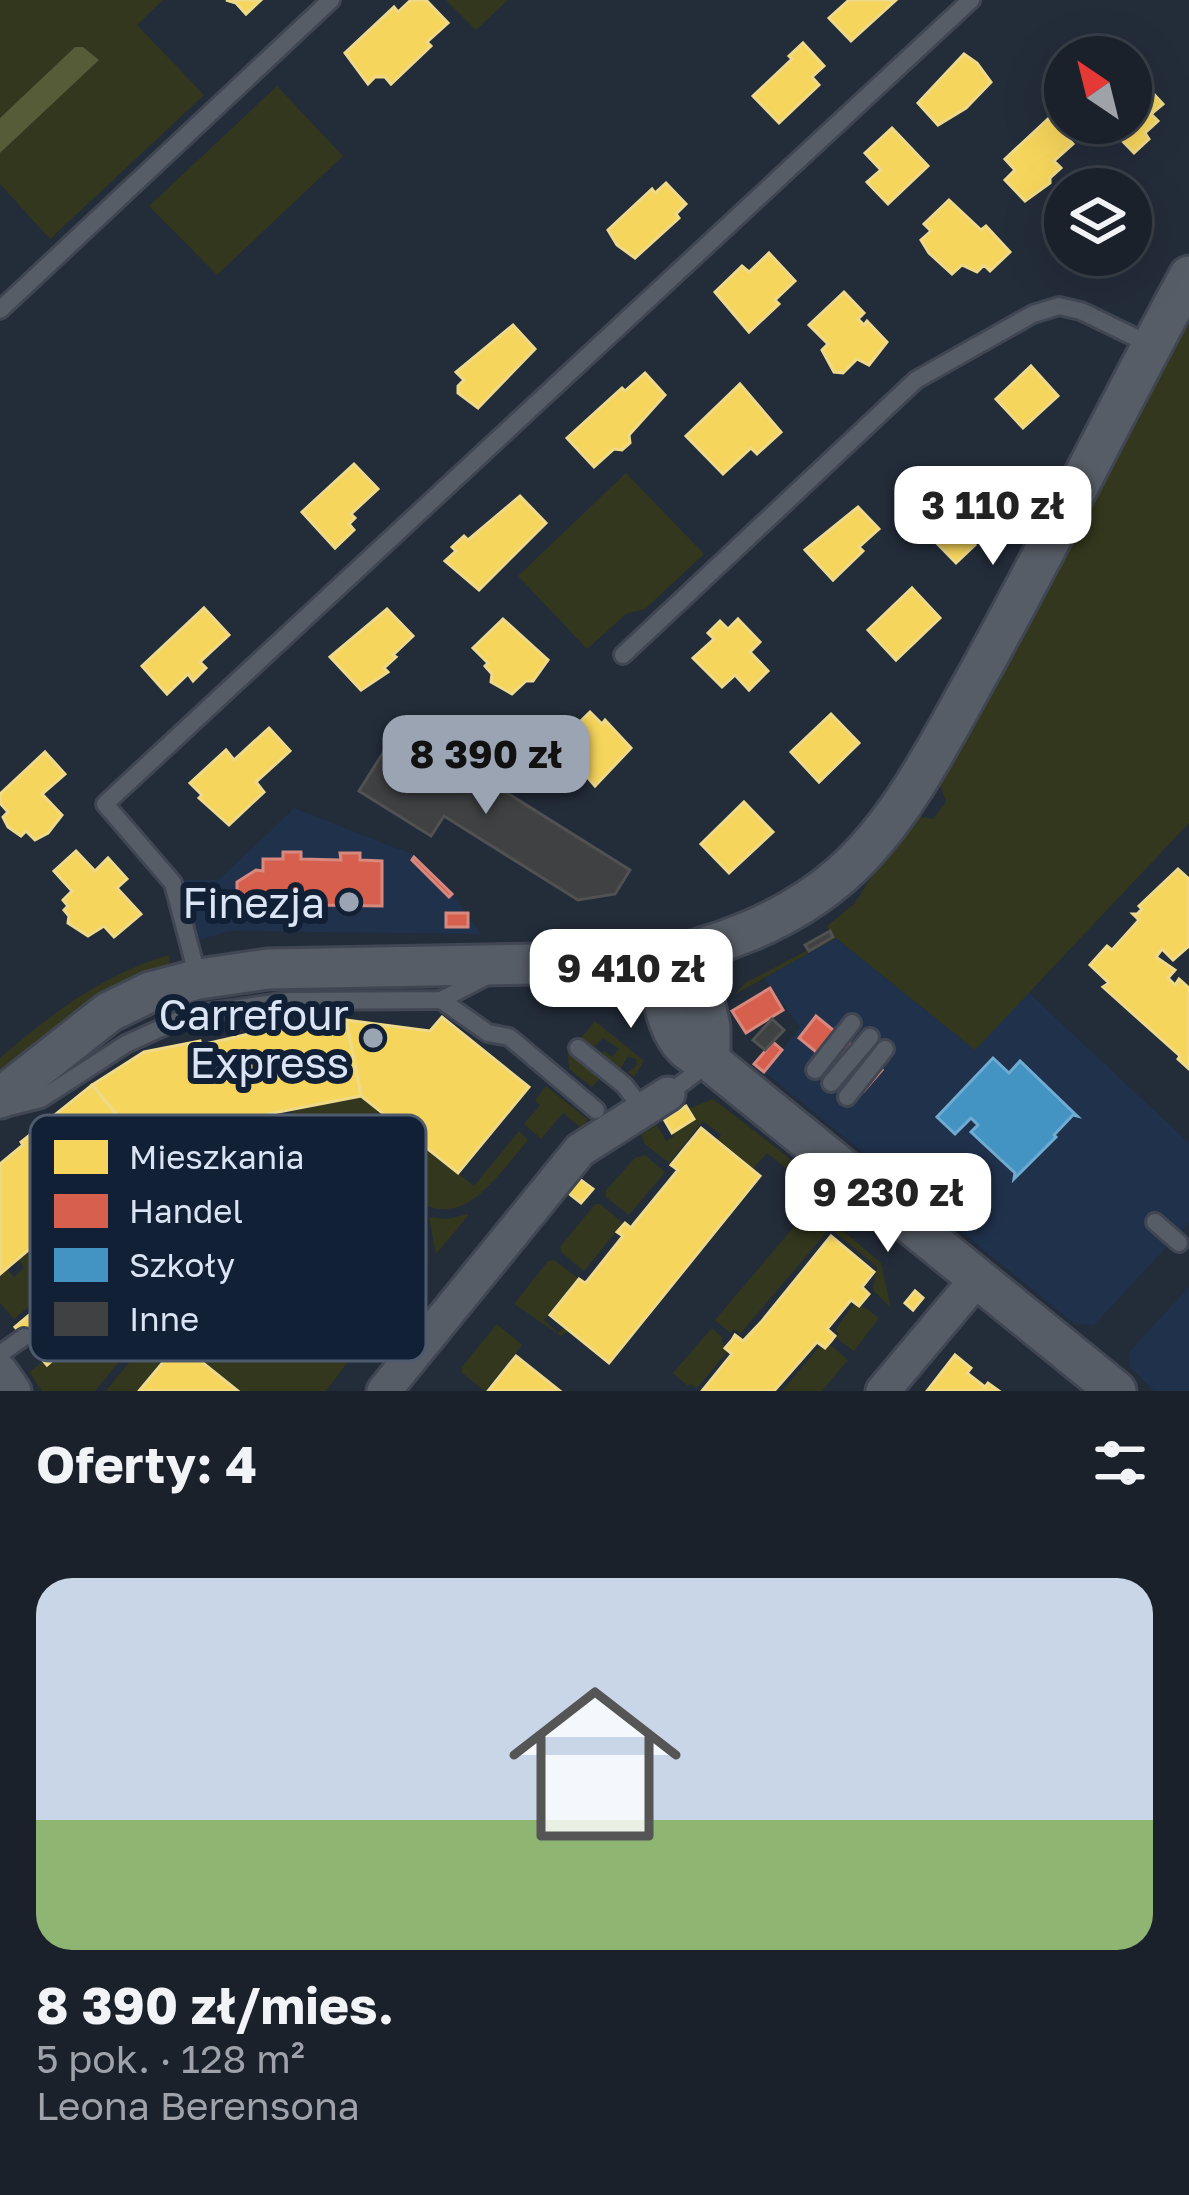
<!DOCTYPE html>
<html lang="pl">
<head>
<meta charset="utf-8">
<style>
	:root { --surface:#1a212b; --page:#272e37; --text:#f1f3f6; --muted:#9fa3a9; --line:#383e47; --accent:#9aa4b3 }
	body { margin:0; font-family:"Golos Text",sans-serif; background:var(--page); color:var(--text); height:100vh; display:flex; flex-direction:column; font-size:45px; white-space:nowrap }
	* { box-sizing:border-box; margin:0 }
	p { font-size:39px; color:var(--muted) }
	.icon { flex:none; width:66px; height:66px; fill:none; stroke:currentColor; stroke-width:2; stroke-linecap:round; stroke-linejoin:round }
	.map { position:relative; height:1391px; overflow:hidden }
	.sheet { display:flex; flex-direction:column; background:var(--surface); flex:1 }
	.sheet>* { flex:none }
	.needle { width:78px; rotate:325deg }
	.buttons { position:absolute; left:1044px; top:36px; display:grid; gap:24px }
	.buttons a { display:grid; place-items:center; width:108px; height:108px; border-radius:50%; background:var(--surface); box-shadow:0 12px 48px #0002,0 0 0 3px var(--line); font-size:60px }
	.price { position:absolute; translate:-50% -102px; padding:0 27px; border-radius:24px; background:#fff; color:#222; font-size:39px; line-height:78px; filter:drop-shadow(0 3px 6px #0008) }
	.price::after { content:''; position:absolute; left:50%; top:72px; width:36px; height:27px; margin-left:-18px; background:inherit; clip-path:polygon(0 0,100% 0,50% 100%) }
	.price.on { background:var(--accent); color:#111 }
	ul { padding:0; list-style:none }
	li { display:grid; align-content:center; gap:24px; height:636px; padding:0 36px }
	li+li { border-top:3px solid var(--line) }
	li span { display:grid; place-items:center; height:372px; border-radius:36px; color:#555 }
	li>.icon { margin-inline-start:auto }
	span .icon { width:216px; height:216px; fill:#fffc; stroke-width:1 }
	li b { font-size:51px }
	h2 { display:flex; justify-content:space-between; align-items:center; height:144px; padding:0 36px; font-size:51px }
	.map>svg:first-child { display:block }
	.built { fill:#20314c }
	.green { fill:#33371d }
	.forest { fill:#565c37 }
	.homes { fill:#f6d55c; stroke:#eeda8a; stroke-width:3 }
	.shops { fill:#d6604d; stroke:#d7887f; stroke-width:3 }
	.schools { fill:#4393c3; stroke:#70abd2; stroke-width:3 }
	.building { fill:#3f4142; stroke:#515152; stroke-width:3 }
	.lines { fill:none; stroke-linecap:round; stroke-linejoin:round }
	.service-casing { stroke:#404652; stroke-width:22 }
	.minor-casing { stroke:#404652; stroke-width:39 }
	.tertiary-casing { stroke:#404652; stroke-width:45 }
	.service { stroke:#575d66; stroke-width:16 }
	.minor { stroke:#575d66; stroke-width:33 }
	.tertiary { stroke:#575d66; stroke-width:39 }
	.poi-dot { fill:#9aa4b3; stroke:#122036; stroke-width:4.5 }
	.labels { text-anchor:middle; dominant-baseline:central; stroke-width:12; stroke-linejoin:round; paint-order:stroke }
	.poi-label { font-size:42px; fill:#dae4f4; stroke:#122036; text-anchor:end }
	.key { fill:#122036; stroke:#4e5b6f; stroke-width:3 }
	.key-label { font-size:33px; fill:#dae4f4 }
</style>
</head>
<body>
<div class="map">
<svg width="1189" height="1391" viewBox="0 0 1189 1391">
	<rect width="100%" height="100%" fill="#232c39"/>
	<g class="built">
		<path d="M 294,808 L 414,855 L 448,887 L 481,934 L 230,931 L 199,940 L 183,880 L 219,880 Z"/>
		<path d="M 836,938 L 974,1049 L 1028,992 L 1189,1143 L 1189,1223 L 1094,1325 L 1075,1324 L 764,1072 L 800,1027 L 764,978 Z"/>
		<path d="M 1189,1287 L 1189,1391 L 1154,1391 L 1130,1367 L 1129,1352 Z"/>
	</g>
	<g class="green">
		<path d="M 0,0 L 163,0 L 137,25 L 204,95 L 50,239 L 0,184 L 0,153 L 99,60 L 75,47 L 0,118 Z"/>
		<path d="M 446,0 L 508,0 L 476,30 Z"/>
		<path d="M 277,86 L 343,156 L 217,275 L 149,206 Z"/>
		<path d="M 1189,317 L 1189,823 L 975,1050 L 836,938 L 734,995 L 745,983 L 833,937 L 827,926 L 854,904 L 907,822 L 922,817 L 933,819 L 946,802 L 939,782 Z"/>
		<path d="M 626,473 L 704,554 L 645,609 L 626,614 L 587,649 L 518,576 Z"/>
		<path d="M 169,955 L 171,967 L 83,1008 L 0,1069 L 0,1058 C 51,1014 103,974 169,955 Z"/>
		<path d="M 595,1021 L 644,1061 L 634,1077 L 628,1072 L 637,1065 L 636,1059 L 627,1057 L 619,1072 L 600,1055 L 604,1051 L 612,1057 L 619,1049 L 603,1038 L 592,1049 L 574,1055 L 601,1077 L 592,1087 L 569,1069 L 568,1054 Z"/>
		<path d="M 546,1086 L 588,1120 L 581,1128 L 563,1113 L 541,1139 L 524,1124 L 540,1105 L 535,1100 Z"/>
		<path d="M 361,1096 L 410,1135 L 374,1175 L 306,1156 L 250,1156 L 239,1120 L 242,1119 L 249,1151 L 299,1151 L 291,1112 Z"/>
		<path d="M 713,1099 L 798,1165 L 792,1173 L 767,1153 L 752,1170 L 716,1141 L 721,1135 L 703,1121 L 669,1163 L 645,1144 L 641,1135 L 657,1125 L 666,1141 L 674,1137 L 672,1133 L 694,1119 L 688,1109 Z"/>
		<path d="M 519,1131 L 528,1140 C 481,1196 456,1241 386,1180 L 417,1140 L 474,1186 Z"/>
		<path d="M 645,1155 L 665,1172 L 629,1215 L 606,1197 L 606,1190 L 635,1158 Z"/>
		<path d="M 283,1162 C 321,1164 400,1183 420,1218 C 428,1231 429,1249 428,1264 L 387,1312 L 367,1296 L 373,1289 L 367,1284 L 394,1250 L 309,1182 L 239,1266 L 324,1335 L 352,1303 L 358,1307 L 363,1301 L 382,1317 L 326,1391 L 238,1391 L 179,1343 L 139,1391 L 106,1391 L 257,1205 L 249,1165 Z"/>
		<path d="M 595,1204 L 600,1204 L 623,1223 L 584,1271 L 561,1252 L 560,1247 Z"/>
		<path d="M 468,1214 L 468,1216 L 436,1254 L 429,1217 L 447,1219 Z"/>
		<path d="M 827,1217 L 881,1263 L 891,1308 L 873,1290 L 877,1267 L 830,1228 L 740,1334 L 734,1329 L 730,1333 L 715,1320 L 798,1222 Z"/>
		<path d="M 45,1234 L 72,1270 L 14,1319 L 0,1303 L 0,1276 L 7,1269 L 14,1277 L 24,1268 L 18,1260 Z"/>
		<path d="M 554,1260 L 578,1278 L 544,1320 L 558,1333 L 564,1327 L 569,1331 L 561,1336 L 514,1304 L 548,1261 Z"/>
		<path d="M 79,1274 L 136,1341 L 95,1391 L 42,1391 L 29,1372 L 44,1361 L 48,1364 L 65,1349 L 52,1332 L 82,1311 L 80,1283 L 59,1290 Z"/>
		<path d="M 854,1304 L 859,1308 L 863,1306 L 879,1318 L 854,1351 L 836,1338 L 839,1334 L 835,1330 Z"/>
		<path d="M 497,1324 L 522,1345 L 485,1391 L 462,1373 L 461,1368 Z"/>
		<path d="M 712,1328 L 723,1338 L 721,1341 L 727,1352 L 697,1388 L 691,1384 L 688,1386 L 673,1373 Z"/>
		<path d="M 828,1343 L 848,1360 L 822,1391 L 782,1391 L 819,1347 L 823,1349 Z"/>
	</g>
	<path class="forest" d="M 75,47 L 83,47 L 99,60 L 0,153 L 0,118 Z"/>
	<g class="homes">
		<path d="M 226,0 L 261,0 L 246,14 L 236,3 Z"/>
		<path d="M 411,0 L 426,0 L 448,23 L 427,42 L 431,46 L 391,84 L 385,77 L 375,77 L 368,84 L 345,53 L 394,7 L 398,12 Z"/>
		<path d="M 849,0 L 896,0 L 851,41 L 829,18 Z"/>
		<path d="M 803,43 L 824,66 L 812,77 L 819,85 L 779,123 L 753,96 L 792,59 L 789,56 Z"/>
		<path d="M 964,54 L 977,63 L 991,82 L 966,108 L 938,125 L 918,103 Z"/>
		<path d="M 1138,77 L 1163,104 L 1151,114 L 1158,121 L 1145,133 L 1149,139 L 1134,153 L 1105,123 L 1131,123 L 1131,83 Z"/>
		<path d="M 1049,118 L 1073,144 L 1054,161 L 1061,168 L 1050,178 L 1050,183 L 1025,201 L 1005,180 L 1015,170 L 1005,159 Z"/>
		<path d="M 892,128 L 928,166 L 888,204 L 867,182 L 881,170 L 865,153 Z"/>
		<path d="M 666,183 L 686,204 L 676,214 L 679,218 L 635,258 L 617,245 L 608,230 L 652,189 L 655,193 Z"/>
		<path d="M 949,200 L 981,230 L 986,226 L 1010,252 L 990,271 L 984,265 L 977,272 L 962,265 L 952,274 L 929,253 L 921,240 L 931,231 L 924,224 Z"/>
		<path d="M 769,253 L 795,281 L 775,300 L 779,304 L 749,332 L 715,292 L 742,266 L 749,272 Z"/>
		<path d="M 844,292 L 864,313 L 858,319 L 864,325 L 867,321 L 887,342 L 869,365 L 857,359 L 843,373 L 834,372 L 822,350 L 828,344 L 809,325 Z"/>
		<path d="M 513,325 L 535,349 L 478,408 L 458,393 L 458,386 L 464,380 L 456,372 Z"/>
		<path d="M 1031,366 L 1058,396 L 1023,428 L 996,399 Z"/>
		<path d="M 645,373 L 665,395 L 629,435 L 630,443 L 622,450 L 614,449 L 594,467 L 567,438 L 622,388 L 625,391 Z"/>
		<path d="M 740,384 L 781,432 L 757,454 L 751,448 L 723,474 L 686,436 Z"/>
		<path d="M 354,464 L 378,489 L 351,514 L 355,518 L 349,524 L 354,530 L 335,548 L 302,512 Z"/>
		<path d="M 940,470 L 954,485 L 961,484 L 968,492 L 966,499 L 978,511 L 960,528 L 975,545 L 956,563 L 928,534 L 936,527 L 898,486 L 914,472 L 925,483 Z"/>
		<path d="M 520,496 L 546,523 L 479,590 L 445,561 L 456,551 L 452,547 L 464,536 L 468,540 Z"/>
		<path d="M 858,507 L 879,529 L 859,547 L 863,551 L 833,580 L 805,550 Z"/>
		<path d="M 912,588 L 940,618 L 896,660 L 868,630 Z"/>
		<path d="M 204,608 L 229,635 L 200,662 L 206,668 L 193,681 L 188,674 L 167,694 L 142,666 Z"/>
		<path d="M 387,609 L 413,636 L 393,655 L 396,657 L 384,668 L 388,672 L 361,690 L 330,657 Z"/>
		<path d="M 503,619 L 548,660 L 533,681 L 526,681 L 512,694 L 491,682 L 492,674 L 485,666 L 488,663 L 473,648 Z"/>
		<path d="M 738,619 L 760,642 L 750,652 L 768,671 L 749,690 L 735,675 L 722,687 L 693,658 L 714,639 L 708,633 L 720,621 L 728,629 Z"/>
		<path d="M 590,712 L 602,724 L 605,720 L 631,748 L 595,786 L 558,743 Z"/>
		<path d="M 831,714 L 859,743 L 819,782 L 791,752 Z"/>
		<path d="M 269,728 L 290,751 L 256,782 L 264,792 L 229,825 L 199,798 L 202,795 L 190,783 L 226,750 L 234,760 Z"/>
		<path d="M 45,752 L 65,774 L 42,794 L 62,815 L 48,833 L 35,840 L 26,831 L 21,836 L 8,827 L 3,817 L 8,812 L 0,803 L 0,794 Z"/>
		<path d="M 744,802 L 773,832 L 729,873 L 701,844 Z"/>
		<path d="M 76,851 L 95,871 L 108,858 L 127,879 L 117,888 L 141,914 L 114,937 L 104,926 L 88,936 L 68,923 L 69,916 L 64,910 L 68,906 L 63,900 L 72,891 L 54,871 Z"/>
		<path d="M 1178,869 L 1189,879 L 1189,946 L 1173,960 L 1162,949 L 1156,957 L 1175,970 L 1168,978 L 1175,985 L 1179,979 L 1189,988 L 1189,1069 L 1178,1059 L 1180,1056 L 1103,987 L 1109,983 L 1090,965 L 1107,946 L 1112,950 L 1139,920 L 1133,914 L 1137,914 L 1142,909 L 1139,906 Z"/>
		<path d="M 442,1017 L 529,1087 L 458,1173 L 361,1096 L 346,1020 L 430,1031 Z"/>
		<path d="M 314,1019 L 315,1023 L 346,1020 L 361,1096 L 217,1124 L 161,1137 L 143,1146 L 92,1085 L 144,1052 L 200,1041 L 201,1045 Z"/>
		<path d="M 92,1085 L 143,1146 L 118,1167 L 122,1171 L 0,1274 L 0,1164 L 23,1145 L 21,1142 Z"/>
		<path d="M 686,1106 L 694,1119 L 672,1133 L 664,1119 Z"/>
		<path d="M 701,1128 L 760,1176 L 609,1363 L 550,1315 L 579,1279 L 585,1283 L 588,1280 L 623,1236 L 617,1232 L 625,1223 L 631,1228 L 633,1225 L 678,1170 L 671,1165 Z"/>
		<path d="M 578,1178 L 593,1189 L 581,1203 L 567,1192 Z"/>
		<path d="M 831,1236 L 874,1272 L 862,1287 L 869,1294 L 859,1306 L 851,1300 L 827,1329 L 835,1336 L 831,1341 L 825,1348 L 817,1342 L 774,1391 L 702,1391 L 732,1354 L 725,1348 L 732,1340 L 735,1335 L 743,1341 L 762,1321 Z"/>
		<path d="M 80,1282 L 82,1312 L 52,1332 L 65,1349 L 47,1365 L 15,1327 L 59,1290 Z"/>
		<path d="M 915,1291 L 923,1298 L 913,1310 L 905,1303 Z"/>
		<path d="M 179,1343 L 198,1359 L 238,1391 L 139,1391 Z"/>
		<path d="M 955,1355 L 971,1368 L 967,1373 L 985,1387 L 988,1383 L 999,1391 L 927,1391 Z"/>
		<path d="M 516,1356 L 560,1391 L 488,1391 Z"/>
	</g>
	<g class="shops">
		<path d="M 283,852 L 301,852 L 301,859 L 341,860 L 340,853 L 360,853 L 360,860 L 382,861 L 382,906 L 237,904 L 237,882 L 256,870 L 263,871 L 263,859 L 283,859 Z"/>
		<path d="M 414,857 L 452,894 L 449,897 L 412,860 Z"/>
		<rect x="446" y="913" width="22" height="14"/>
		<path d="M 770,988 L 783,1010 L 746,1033 L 732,1011 Z"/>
		<path d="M 816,1016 L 882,1070 L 864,1091 L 799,1038 Z"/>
		<path d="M 773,1042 L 782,1050 L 764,1072 L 754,1064 Z"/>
	</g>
	<path class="schools" d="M 993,1058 L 1009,1073 L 1020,1061 L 1077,1116 L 1073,1115 L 1054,1135 L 1056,1137 L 1014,1179 L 1015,1173 L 971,1132 L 978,1125 L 971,1118 L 955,1134 L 937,1117 Z"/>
	<g class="building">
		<path d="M 400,726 L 630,870 L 615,894 L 578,900 L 444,816 L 431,836 L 359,791 Z"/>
		<path d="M 830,931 L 833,937 L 809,951 L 805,945 Z"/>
		<path d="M 772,1019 L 784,1030 L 765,1050 L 753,1040 Z"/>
	</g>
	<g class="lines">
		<g class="service-casing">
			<g id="service">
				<path d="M 0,310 L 331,0"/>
				<path d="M 623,655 L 916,380 L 1033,314 L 1059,306 L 1081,311 L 1151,345"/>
				<path d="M 198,978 L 173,883 L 105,804 L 971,0"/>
				<path d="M 441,1000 L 488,1033 L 509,1037 L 596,1110"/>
				<path d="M 578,1048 L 624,1085 L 643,1109"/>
				<path d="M 815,1070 L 852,1023"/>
				<path d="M 831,1083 L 870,1037"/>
				<path d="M 668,1094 L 710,1062"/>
				<path d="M 847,1097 L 885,1049"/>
				<path d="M 1,1109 L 41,1099 L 126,1044 L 190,1015 L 289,1001 L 441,1000 L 489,975"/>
				<path d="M 1155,1222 L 1179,1243"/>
				<path d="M 0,1354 L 24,1337"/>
			</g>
		</g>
		<g class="minor-casing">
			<g id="minor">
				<path d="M 0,1371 L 14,1391"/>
				<path d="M 384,1391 L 580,1150 L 668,1094"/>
				<path d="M 883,1391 L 977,1279"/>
			</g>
		</g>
		<g class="tertiary-casing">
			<g id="tertiary">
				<path d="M 676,956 L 660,983 C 666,1016 673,1052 710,1061 L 1116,1391"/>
				<path d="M 676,956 L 698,974 L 710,1027 L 710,1061"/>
				<path d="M 0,1098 L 109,1012 L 150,992 L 199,979 L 268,969 L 644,962 C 714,949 788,922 842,874 C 902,821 941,740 980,671 C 1052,541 1118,407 1189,276"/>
			</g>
		</g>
		<use href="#service" class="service"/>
		<use href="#minor" class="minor"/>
		<use href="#tertiary" class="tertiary"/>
	</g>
	<g class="poi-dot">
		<circle cx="349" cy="902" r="12"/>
		<circle cx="373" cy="1038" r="12"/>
	</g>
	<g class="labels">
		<g class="poi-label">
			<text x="325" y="902">Finezja</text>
			<text x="349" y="1014">Carrefour<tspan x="349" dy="48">Express</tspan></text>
		</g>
	</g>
	<rect x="30" y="1115" width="396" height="246" rx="18" class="key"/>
	<rect x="54" y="1140" width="54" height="34" fill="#f6d55c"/>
	<rect x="54" y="1194" width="54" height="34" fill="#d6604d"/>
	<rect x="54" y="1248" width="54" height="34" fill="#4393c3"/>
	<rect x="54" y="1302" width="54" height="34" fill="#3f4142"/>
	<g class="key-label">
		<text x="129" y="1169">Mieszkania</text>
		<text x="129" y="1223">Handel</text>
		<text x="129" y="1277">Szkoły</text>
		<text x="129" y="1331">Inne</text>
	</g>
</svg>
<div class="buttons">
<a><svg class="needle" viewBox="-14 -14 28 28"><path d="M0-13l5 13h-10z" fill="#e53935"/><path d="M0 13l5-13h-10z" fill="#9fa3a9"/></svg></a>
<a><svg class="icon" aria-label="layers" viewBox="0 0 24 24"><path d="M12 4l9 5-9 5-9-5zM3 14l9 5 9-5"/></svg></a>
</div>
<b class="price" style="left:993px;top:568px">3 110 zł</b>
<b class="price on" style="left:486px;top:817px">8 390 zł</b>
<b class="price" style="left:631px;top:1031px">9 410 zł</b>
<b class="price" style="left:888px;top:1255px">9 230 zł</b>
</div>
<section class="sheet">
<h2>Oferty: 4<svg class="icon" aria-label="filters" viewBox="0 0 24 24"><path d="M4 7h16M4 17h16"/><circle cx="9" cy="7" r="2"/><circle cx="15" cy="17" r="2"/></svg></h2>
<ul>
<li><span style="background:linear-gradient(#c9d6e8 65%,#8fb573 0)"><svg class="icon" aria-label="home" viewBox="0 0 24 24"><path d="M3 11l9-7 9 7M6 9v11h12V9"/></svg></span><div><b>8 390 zł/mies.</b><p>5 pok. · 128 m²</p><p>Leona Berensona</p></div></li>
</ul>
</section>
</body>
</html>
